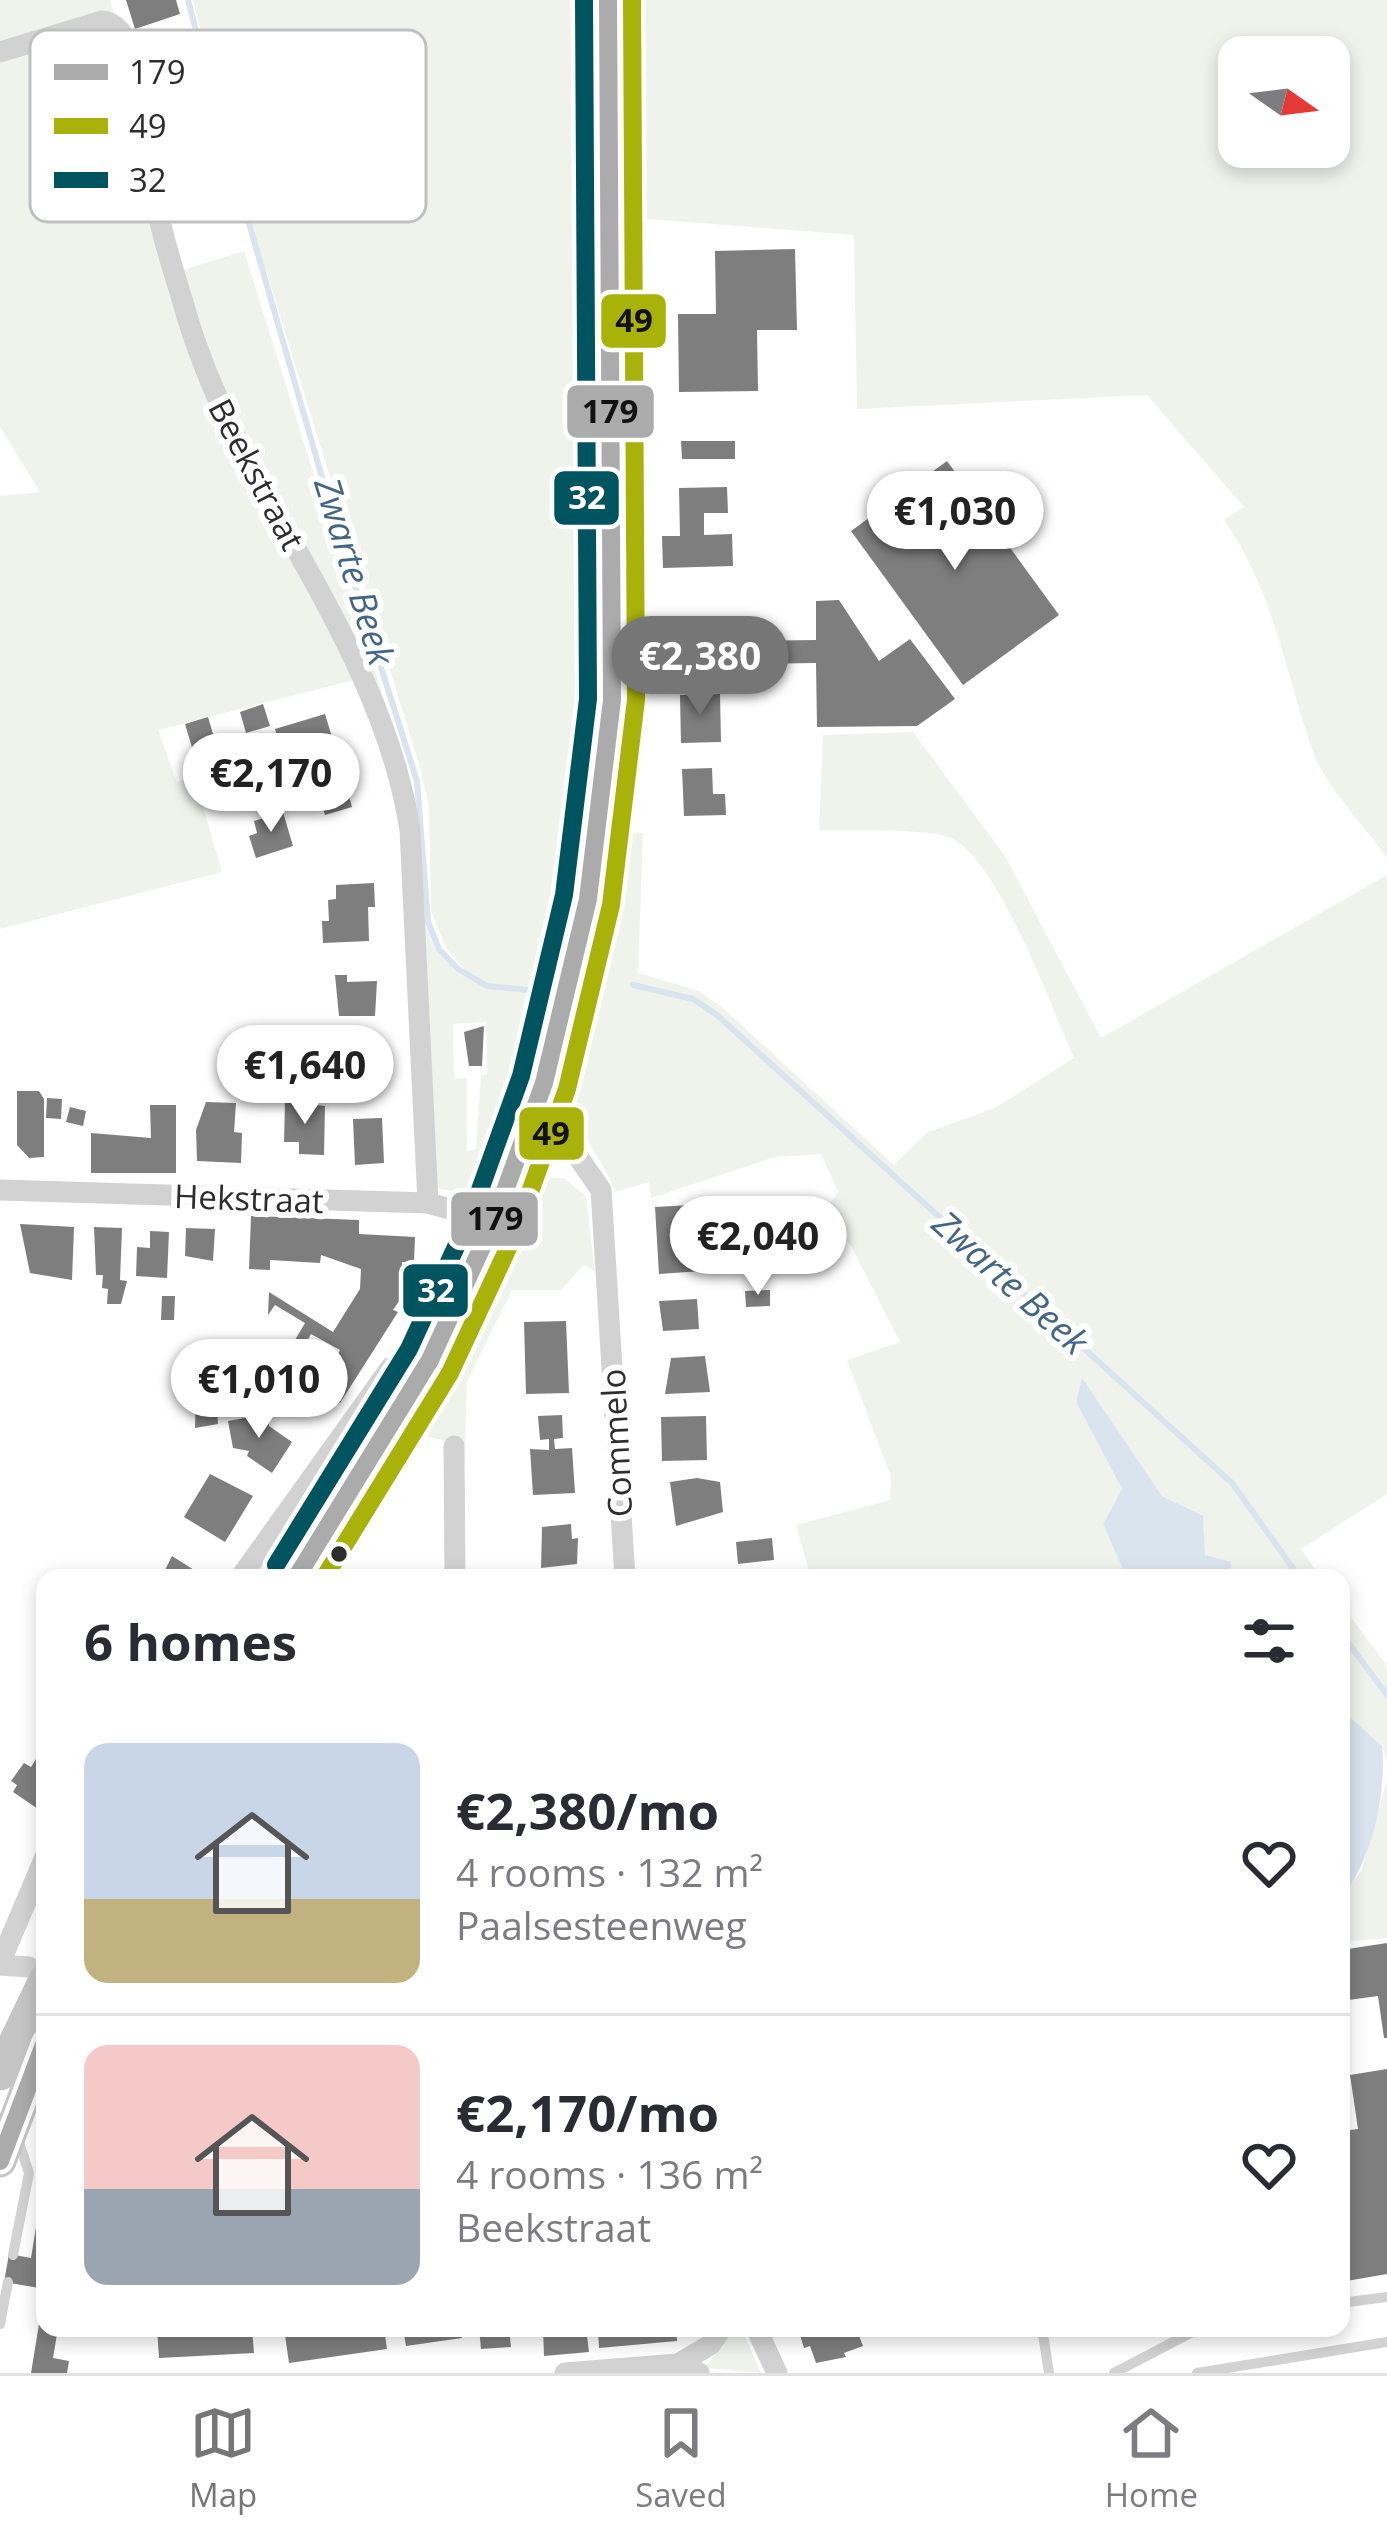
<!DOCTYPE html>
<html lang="en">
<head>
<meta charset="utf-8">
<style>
	:root { --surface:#fff; --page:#f7f7f7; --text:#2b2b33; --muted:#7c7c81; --line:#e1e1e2; --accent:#767676 }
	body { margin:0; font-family:"Open Sans",sans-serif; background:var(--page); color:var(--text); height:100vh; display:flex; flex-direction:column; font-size:45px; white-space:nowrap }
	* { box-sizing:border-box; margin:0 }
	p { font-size:39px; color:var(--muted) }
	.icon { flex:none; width:66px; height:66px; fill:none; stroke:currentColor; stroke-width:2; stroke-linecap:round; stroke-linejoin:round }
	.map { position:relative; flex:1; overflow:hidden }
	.details { position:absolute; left:36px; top:1569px; width:1314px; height:768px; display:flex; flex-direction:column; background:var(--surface); border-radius:24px; box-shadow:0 6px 18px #0003 }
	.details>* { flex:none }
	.needle { width:78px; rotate:104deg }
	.tools { position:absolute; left:1218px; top:36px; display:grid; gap:24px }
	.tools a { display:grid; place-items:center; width:132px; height:132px; border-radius:24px; background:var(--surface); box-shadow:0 6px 18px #0003; font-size:60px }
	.price { position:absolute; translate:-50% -102px; padding:0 27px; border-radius:42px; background:#fff; color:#222; font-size:39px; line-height:78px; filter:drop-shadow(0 3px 6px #0008) }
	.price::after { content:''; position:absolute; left:50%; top:72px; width:36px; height:27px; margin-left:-18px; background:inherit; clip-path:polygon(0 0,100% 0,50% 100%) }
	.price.active { background:var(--accent); color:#fff }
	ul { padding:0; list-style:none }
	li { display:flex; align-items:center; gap:36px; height:300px; padding:0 48px }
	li+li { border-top:3px solid var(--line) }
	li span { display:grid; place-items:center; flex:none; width:336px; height:240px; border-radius:24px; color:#555 }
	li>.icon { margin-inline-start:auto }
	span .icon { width:144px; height:144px; fill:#fffc; stroke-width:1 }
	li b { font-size:51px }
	h2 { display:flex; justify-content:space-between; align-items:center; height:144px; padding:0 48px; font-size:51px }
	.menu { display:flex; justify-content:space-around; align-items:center; height:168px; border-top:3px solid var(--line); background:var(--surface); font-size:33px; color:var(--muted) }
	.menu a { display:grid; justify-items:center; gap:6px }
	.menu .active { color:var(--accent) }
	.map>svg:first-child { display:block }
	.green { fill:#eff3ec; fill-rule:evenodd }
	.water { fill:#dae4ee }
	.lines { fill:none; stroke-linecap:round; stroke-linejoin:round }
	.stream { stroke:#dae4ee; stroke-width:6 }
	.building { fill:#7e7e7e }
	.service { stroke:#d2d2d2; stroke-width:10 }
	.minor { stroke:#d2d2d2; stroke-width:21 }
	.primary { stroke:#c5c5c5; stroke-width:33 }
	.bus-1-casing { stroke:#fff; stroke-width:27 }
	.bus-2-casing { stroke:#fff; stroke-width:27 }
	.bus-3-casing { stroke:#fff; stroke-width:27 }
	.bus-1 { stroke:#ababab; stroke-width:18 }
	.bus-2 { stroke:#a9b209; stroke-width:18 }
	.bus-3 { stroke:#005460; stroke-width:18 }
	.bus-dot { fill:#2d2d2d; stroke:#fff; stroke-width:4.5 }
	.labels { text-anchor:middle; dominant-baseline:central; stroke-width:12; stroke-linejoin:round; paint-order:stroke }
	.street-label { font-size:33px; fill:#2d2d2d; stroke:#fff }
	.water-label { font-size:36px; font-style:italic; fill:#446686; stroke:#fff }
	.key { fill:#fff; stroke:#c0c0c0; stroke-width:3 }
	.key-label { font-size:33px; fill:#2d2d2d }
	.line-badge { stroke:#fff; stroke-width:4.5 }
	.badge-label { font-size:33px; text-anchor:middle; font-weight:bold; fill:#fff }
	.pale-badge-label { font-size:33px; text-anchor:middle; font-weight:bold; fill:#111 }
</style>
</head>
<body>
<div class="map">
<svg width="1387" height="2373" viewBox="0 0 1387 2373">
	<rect width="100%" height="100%" fill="#fff"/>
	<g class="green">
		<path d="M 0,0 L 110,0 L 116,18 L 0,47 Z"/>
		<path d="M 193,0 L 574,0 L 583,640 L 578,771 L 542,982 L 486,1173 C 473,1188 455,1196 436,1187 L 393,736 L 382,696 L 234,418 L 209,360 L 183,270 L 244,251 L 418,808 L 423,920 L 436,950 L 462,977 L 466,971 L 446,948 L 431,911 L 429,807 L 420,767 L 227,145 ZM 486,1022 L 487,1074 L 481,1075 L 476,1149 L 467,1151 L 467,1078 L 454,1079 L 453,1024 Z"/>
		<path d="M 643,0 L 1387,0 L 1387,858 C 1367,829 1324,784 1313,752 C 1285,672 1274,591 1224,520 L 1244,507 L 1147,395 L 857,409 L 854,235 L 637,218 L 644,169 ZM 1329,57 L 1329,147 L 1239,147 L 1239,57 Z"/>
		<path d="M 32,50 L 77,215 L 147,191 L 219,431 L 358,679 L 158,730 L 177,782 L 194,775 L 222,872 L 0,929 L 0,496 L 40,492 L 0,427 L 0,60 Z"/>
		<path d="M 913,732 L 1005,856 L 1101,1038 L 1387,875 L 1387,1494 L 1301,1549 L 1321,1578 L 1230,1578 L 1234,1575 L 1205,1555 L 1203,1517 L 1162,1496 L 1082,1379 L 1076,1402 L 1122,1489 L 1103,1524 L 1127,1578 L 811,1578 L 796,1525 L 890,1500 L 891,1477 L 847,1360 L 900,1342 L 851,1246 L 823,1214 L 838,1192 L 821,1154 L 775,1157 L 651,1198 L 649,1182 L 615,1192 C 601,1151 562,1119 570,1076 L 611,916 L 624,833 L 643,833 L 638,973 L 699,991 L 723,1008 L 894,1165 L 928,1132 L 995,1108 L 1074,1058 C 1053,1011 996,853 948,837 C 922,828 850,831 819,830 L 823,735 Z"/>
		<path d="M 546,1178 L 564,1178 L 586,1196 L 595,1272 L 584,1265 L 561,1290 L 512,1290 L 467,1382 L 465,1445 L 420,1435 L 344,1567 L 333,1561 L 433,1405 L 537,1183 Z"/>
		<path d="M 345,1440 L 352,1443 L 266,1578 L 248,1578 Z"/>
		<path d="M 1341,1604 L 1387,1666 L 1387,1760 L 1382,1746 L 1341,1709 Z"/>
		<path d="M 1387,1780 L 1387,1938 L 1341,1942 L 1341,1897 L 1362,1870 Z"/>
		<path d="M 741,2328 L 761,2373 L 705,2368 L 734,2329 Z"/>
	</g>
	<g class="water">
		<path d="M 1082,1378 L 1162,1496 L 1203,1516 L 1205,1555 L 1231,1562 L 1230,1578 L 1127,1578 L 1103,1524 L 1122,1489 L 1076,1402 Z"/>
		<path d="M 1341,1709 L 1382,1746 C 1387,1791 1372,1863 1341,1897 Z"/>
	</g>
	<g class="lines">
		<g class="stream">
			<path d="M 188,0 L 209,80"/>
			<path d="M 211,91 L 334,519 L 417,781 L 428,922 L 439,949 L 458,969 L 487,986 L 537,991"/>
			<path d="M 633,985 L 693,999 L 717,1015 L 1232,1483 L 1300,1578"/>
			<path d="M 1341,1633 L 1387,1695"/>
		</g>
	</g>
	<g class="building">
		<path d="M 126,0 L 176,0 L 180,14 L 135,29 Z"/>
		<path d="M 795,249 L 797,330 L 757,330 L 758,391 L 679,392 L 678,314 L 716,314 L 715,251 Z"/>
		<path d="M 681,441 L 735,441 L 735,459 L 682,459 Z"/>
		<path d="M 947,461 L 1059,615 L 963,685 L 851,531 Z"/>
		<path d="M 727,487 L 728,513 L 704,513 L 704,535 L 732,534 L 733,566 L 663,568 L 662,536 L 680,536 L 679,488 Z"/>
		<path d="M 839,600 L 879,661 L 910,639 L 955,699 L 917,726 L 817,727 L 816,663 L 750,664 L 750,641 L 816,640 L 816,601 Z"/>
		<path d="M 717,618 L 713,650 L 717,665 L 673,666 L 672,622 Z"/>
		<path d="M 720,694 L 721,742 L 681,743 L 680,695 Z"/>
		<path d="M 263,704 L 270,726 L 246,733 L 240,712 Z"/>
		<path d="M 325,714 L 332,737 L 282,752 L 275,729 Z"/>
		<path d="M 208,717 L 219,754 L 196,761 L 185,724 Z"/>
		<path d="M 712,768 L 713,794 L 725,794 L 726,815 L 684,816 L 682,769 Z"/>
		<path d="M 343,774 L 352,807 L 325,815 L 315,781 Z"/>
		<path d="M 283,812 L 293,846 L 256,858 L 249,836 L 257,833 L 254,821 Z"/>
		<path d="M 374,883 L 375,907 L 368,907 L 369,941 L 323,943 L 322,921 L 329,921 L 328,900 L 336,899 L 336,885 Z"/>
		<path d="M 335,975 L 347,975 L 347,982 L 377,981 L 375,1016 L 339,1016 Z"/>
		<path d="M 484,1026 L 482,1066 L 469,1066 L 464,1032 Z"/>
		<path d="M 352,1054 L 381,1054 L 381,1092 L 348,1093 Z"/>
		<path d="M 17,1091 L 39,1091 L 44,1099 L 44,1157 L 29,1158 L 17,1145 Z"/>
		<path d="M 47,1098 L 62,1099 L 61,1119 L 46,1118 Z"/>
		<path d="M 206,1102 L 236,1103 L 234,1132 L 242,1133 L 241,1163 L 197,1161 L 196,1130 Z"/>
		<path d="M 285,1102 L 325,1106 L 324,1155 L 299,1154 L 299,1142 L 284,1142 Z"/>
		<path d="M 150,1105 L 176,1105 L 176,1173 L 91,1173 L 91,1133 L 151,1138 Z"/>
		<path d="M 70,1107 L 86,1111 L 83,1126 L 66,1122 Z"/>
		<path d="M 382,1118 L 384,1163 L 355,1165 L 353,1119 Z"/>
		<path d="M 691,1205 L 702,1271 L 659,1274 L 655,1207 Z"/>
		<path d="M 251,1216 L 359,1220 L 359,1234 L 415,1237 L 414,1263 L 402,1262 L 401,1298 L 393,1310 L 398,1312 L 340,1403 L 306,1380 L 323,1352 L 337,1356 L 340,1350 L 311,1334 L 305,1345 L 295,1340 L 305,1323 L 275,1305 L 268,1315 L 269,1292 L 333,1332 L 360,1289 L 361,1269 L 321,1255 L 320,1263 L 270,1260 L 270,1270 L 249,1269 Z"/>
		<path d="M 20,1224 L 74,1227 L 72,1280 L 30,1273 Z"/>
		<path d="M 94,1227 L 122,1228 L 120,1280 L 127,1281 L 121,1304 L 107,1304 L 108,1289 L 102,1288 L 103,1275 L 96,1275 Z"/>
		<path d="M 186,1228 L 215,1229 L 213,1261 L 185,1256 Z"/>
		<path d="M 150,1231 L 169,1232 L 167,1278 L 136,1276 L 137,1247 L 150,1248 Z"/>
		<path d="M 770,1290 L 770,1306 L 746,1307 L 745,1291 Z"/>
		<path d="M 162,1296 L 175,1296 L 174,1320 L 161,1320 Z"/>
		<path d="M 697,1299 L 699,1329 L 663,1331 L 659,1301 Z"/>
		<path d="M 566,1321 L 569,1393 L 526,1394 L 524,1322 Z"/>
		<path d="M 197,1350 L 214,1351 L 218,1424 L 195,1428 Z"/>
		<path d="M 267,1356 L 267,1364 L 286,1368 L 287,1412 L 267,1414 L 267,1381 L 243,1386 L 243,1357 Z"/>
		<path d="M 705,1356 L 710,1392 L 665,1394 L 671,1358 Z"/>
		<path d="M 267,1414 L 269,1426 L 292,1442 L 272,1473 L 247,1456 L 249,1451 L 233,1448 L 228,1421 Z"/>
		<path d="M 562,1415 L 563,1438 L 554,1439 L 555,1449 L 572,1448 L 575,1493 L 533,1495 L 530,1449 L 549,1450 L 549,1439 L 540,1440 L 538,1416 Z"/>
		<path d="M 706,1416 L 707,1460 L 662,1461 L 661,1417 Z"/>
		<path d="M 210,1474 L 253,1496 L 225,1542 L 184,1517 Z"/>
		<path d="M 697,1478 L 720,1482 L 723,1512 L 676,1526 L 670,1482 Z"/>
		<path d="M 571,1524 L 572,1539 L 578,1538 L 577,1564 L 541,1568 L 542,1527 Z"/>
		<path d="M 772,1538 L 774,1560 L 738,1564 L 736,1542 Z"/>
		<path d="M 172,1556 L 202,1575 L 200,1578 L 161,1578 Z"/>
		<path d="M 36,1759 L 45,1765 L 45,1799 L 38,1809 L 13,1792 L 17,1785 L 11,1781 L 24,1763 L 31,1767 Z"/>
		<path d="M 1387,1943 L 1387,2038 L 1384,2038 L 1378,1996 L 1341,2001 L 1341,1950 Z"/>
		<path d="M 1387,2069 L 1387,2274 L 1341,2282 L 1341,2131 L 1358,2129 L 1350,2075 Z"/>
		<path d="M 37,2221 L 45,2222 L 45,2289 L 4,2282 L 9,2254 L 31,2258 Z"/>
		<path d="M 39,2324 L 58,2328 L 53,2358 L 69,2361 L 67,2373 L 31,2373 Z"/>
		<path d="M 157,2328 L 252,2328 L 254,2353 L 159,2358 Z"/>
		<path d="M 284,2328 L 384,2328 L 387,2349 L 289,2363 Z"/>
		<path d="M 403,2328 L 460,2328 L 462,2338 L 406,2346 Z"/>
		<path d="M 479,2328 L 509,2328 L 511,2347 L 481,2349 Z"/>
		<path d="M 543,2328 L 586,2328 L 589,2352 L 544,2356 Z"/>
		<path d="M 614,2328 L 676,2328 L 677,2341 L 599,2348 L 598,2330 Z"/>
		<path d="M 803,2328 L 856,2328 L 863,2346 L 844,2353 L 846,2357 L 816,2363 L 810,2346 L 804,2348 L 799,2332 Z"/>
	</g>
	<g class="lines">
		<g class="service">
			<path d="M 13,2255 L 29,2173 L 17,2136"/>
			<path d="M 1341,2303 L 1387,2297"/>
			<path d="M 0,2324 L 8,2282"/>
			<path d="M 1042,2328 L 1049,2373"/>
			<path d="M 1114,2373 L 1200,2328"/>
			<path d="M 1197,2373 L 1387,2342"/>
		</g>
		<g class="minor">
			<path d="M 0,52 L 102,21 C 133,22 151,100 154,127 C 158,150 152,176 156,200 C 161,235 174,271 184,306 C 236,492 380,637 410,830 L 428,1203"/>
			<path d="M 528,1129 L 574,1151 L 601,1190 L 625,1578"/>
			<path d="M 0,1190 L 428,1203 L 494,1221"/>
			<path d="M 454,1446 L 455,1578"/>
			<path d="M 240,1578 L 391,1367"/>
			<path d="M 0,1963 L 45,1857"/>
			<path d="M 0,1965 L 29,1967"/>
			<path d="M 756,2328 L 777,2373"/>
			<path d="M 678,2364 L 710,2345 L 722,2328"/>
			<path d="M 565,2373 L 678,2364 L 699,2373"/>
		</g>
		<g class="primary">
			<path d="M 296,1578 L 430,1360 L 494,1221 L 544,1083 L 588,899 L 612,700 L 608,0"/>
			<path d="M 0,2074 L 45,1980"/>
			<path d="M 0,2161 L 45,2042"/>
		</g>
		<g class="bus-1-casing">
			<g id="bus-1">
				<path d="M 296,1578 L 430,1360 L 494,1221 L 544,1083 L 588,899 L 612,700 L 608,0"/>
				<path d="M 0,2161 L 45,2042"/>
			</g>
		</g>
		<g class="bus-2-casing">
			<path id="bus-2" d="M 324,1578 L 450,1373 L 516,1231 L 567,1089 L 611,905 L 636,700 L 632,0"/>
		</g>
		<g class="bus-3-casing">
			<path id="bus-3" d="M 276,1565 L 409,1349 L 472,1212 L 521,1076 L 564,895 L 588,699 L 584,0"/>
		</g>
		<use href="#bus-1" class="bus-1"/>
		<use href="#bus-2" class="bus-2"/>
		<use href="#bus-3" class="bus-3"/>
	</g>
	<circle class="bus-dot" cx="339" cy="1554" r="10"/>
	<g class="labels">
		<g class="street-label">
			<text transform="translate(257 474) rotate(62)">Beekstraat</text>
			<text transform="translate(249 1198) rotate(2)">Hekstraat</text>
			<text transform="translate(616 1443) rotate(-93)">Commelo</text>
		</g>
		<g class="water-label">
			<text transform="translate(355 571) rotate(73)">Zwarte Beek</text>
			<text transform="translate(1011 1282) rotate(42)">Zwarte Beek</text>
		</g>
	</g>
	<rect x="30" y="30" width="396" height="192" rx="18" class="key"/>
	<rect x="54" y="64" width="54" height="16" fill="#ababab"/>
	<rect x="54" y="118" width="54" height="16" fill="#a9b209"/>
	<rect x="54" y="172" width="54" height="16" fill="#005460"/>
	<g class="key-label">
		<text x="129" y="84">179</text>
		<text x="129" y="138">49</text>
		<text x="129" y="192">32</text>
	</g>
	<g class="line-badge">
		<rect x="599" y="292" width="69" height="58" rx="12" fill="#a9b209"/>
		<rect x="565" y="383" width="91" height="57" rx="12" fill="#ababab"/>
		<rect x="552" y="469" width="69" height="58" rx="12" fill="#005460"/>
		<rect x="517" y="1105" width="69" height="57" rx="12" fill="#a9b209"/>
		<rect x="449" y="1190" width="91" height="58" rx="12" fill="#ababab"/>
		<rect x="401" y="1262" width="69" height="57" rx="12" fill="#005460"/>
	</g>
	<g class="badge-label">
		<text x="587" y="509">32</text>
		<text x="436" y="1302">32</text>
	</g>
	<g class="pale-badge-label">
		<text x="634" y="332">49</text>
		<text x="610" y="423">179</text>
		<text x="551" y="1145">49</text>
		<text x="495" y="1230">179</text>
	</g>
</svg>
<div class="tools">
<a><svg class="needle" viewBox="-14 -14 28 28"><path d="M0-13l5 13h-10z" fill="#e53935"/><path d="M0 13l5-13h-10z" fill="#7c7c81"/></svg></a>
</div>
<b class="price" style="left:955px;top:573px">€1,030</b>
<b class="price active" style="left:700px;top:718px">€2,380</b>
<b class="price" style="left:271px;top:835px">€2,170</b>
<b class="price" style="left:305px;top:1127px">€1,640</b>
<b class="price" style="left:758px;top:1298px">€2,040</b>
<b class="price" style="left:259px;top:1441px">€1,010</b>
<section class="details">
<h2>6 homes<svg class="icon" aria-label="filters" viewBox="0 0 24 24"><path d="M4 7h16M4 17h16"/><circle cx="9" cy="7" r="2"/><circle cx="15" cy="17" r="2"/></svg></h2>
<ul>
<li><span style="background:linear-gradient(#c9d6e8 65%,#c2b280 0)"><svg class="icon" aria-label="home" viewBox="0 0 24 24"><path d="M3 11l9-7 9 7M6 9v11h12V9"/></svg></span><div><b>€2,380/mo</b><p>4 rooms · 132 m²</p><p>Paalsesteenweg</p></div><svg class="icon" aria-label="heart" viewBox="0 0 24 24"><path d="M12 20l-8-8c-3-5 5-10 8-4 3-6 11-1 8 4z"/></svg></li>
<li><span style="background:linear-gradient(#f6c9c9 60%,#9aa5b1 0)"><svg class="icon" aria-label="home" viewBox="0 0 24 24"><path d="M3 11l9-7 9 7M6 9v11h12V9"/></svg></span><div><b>€2,170/mo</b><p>4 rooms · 136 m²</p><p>Beekstraat</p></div><svg class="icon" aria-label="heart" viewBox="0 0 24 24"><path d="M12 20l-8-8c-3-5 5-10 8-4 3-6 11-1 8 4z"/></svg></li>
</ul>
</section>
</div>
<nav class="menu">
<a class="active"><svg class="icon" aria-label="map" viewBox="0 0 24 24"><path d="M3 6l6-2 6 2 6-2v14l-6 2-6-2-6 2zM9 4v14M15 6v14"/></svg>Map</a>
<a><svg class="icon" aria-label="saved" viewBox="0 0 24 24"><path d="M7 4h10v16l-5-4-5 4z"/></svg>Saved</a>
<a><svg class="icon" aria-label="home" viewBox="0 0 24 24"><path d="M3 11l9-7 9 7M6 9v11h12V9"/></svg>Home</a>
</nav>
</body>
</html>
